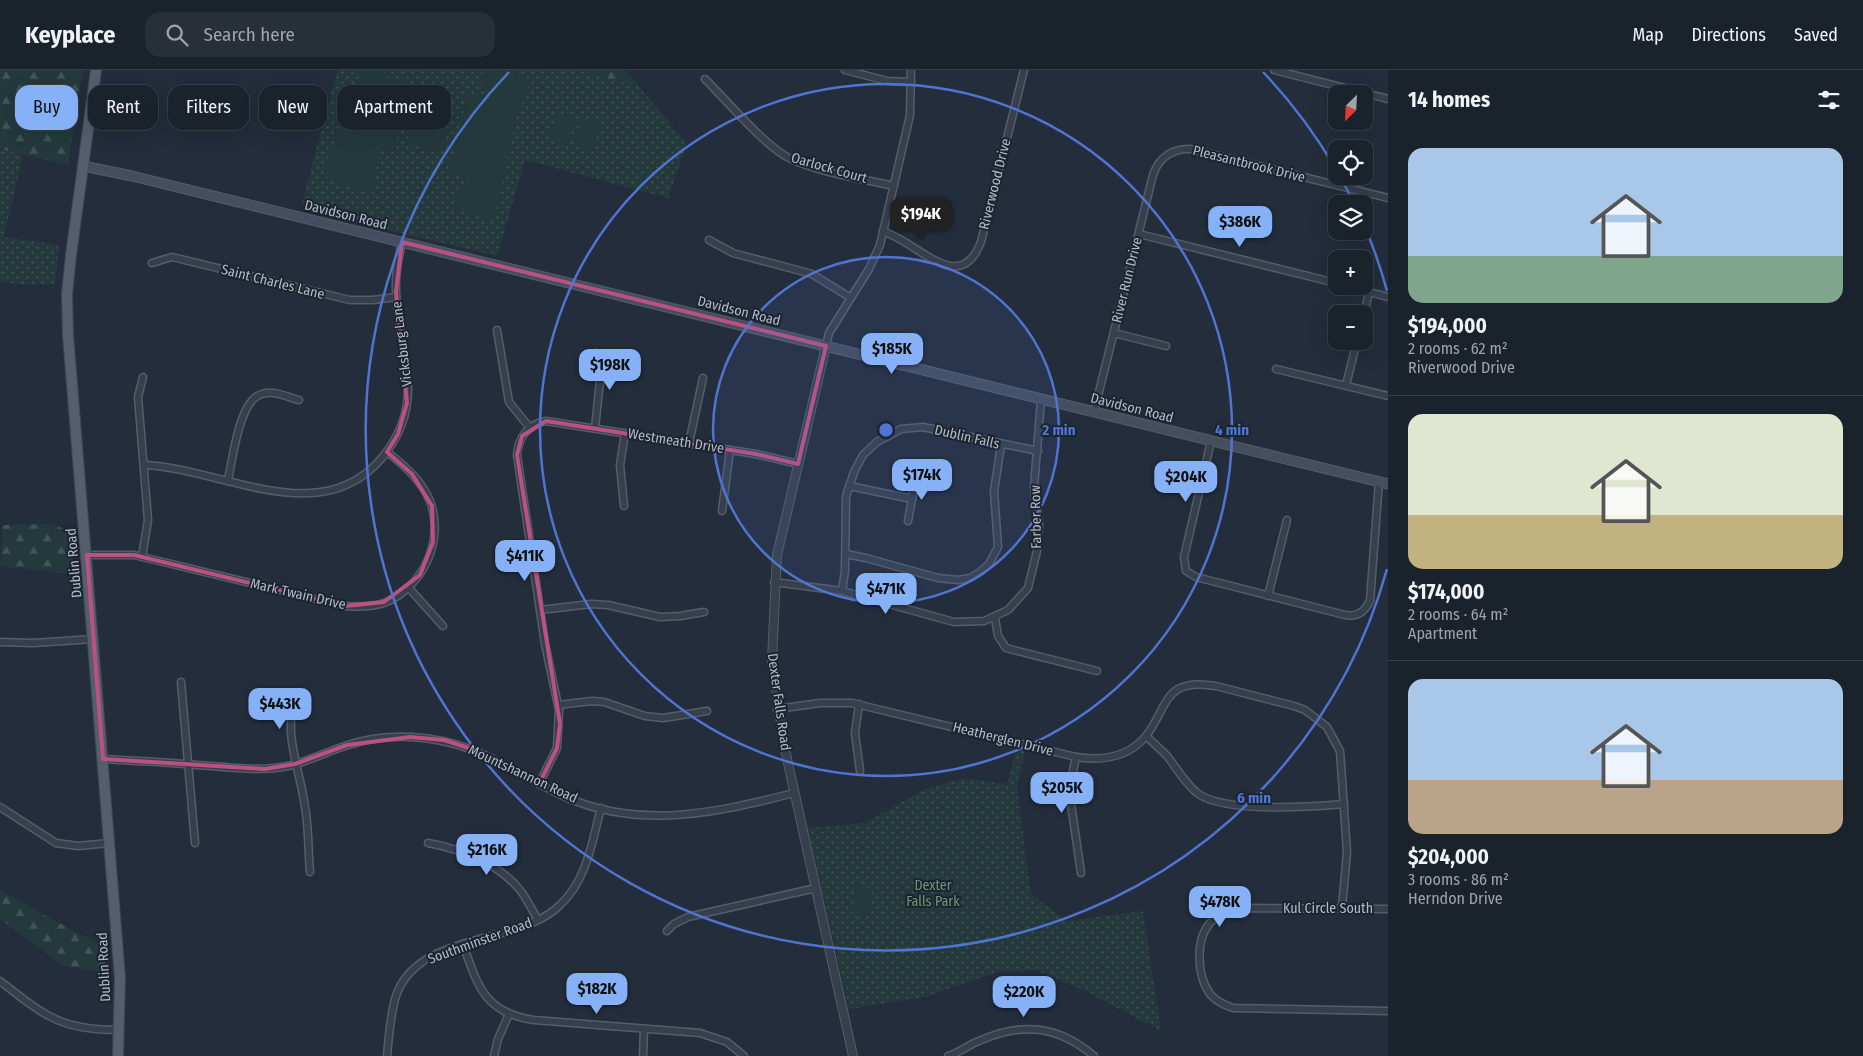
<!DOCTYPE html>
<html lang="en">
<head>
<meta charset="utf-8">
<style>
	:root { --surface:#1a222c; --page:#272f38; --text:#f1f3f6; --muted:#9fa4a9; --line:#383f48; --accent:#86b1f7 }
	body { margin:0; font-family:"Fira Sans Condensed",sans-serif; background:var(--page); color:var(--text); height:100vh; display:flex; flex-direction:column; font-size:19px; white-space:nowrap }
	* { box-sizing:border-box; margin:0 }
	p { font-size:16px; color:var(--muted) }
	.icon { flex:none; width:28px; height:28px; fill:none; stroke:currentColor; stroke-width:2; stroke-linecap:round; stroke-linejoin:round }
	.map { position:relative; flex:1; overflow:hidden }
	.drawer { display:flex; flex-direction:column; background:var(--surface); width:475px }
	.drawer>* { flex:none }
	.banner { position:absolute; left:15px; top:15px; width:475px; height:45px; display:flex; gap:10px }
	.needle { width:32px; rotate:204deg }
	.controls { position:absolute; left:1328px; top:15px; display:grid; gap:10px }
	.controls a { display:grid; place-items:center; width:45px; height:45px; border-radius:10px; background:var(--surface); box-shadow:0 5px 20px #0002,0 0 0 1px var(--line); font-size:25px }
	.price { position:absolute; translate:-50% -42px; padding:0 11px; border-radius:10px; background:var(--accent); color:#111; font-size:16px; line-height:32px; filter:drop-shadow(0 1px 2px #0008) }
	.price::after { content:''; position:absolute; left:50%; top:30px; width:15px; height:11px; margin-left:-8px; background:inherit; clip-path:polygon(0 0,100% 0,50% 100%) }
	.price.selected { background:#222; color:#fff }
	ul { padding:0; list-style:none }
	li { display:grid; align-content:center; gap:10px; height:265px; padding:0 20px }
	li+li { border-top:1px solid var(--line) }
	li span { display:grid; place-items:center; height:155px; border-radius:15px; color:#555 }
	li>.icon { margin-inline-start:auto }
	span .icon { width:90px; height:90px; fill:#fffc; stroke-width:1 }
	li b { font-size:21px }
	h2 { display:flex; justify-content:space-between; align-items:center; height:60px; padding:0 20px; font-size:21px }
	.pill { padding:0 18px; border-radius:15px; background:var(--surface); box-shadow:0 5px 20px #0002,0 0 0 1px var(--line); font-size:18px; line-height:45px }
	.pill.selected { background:var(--accent); color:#111 }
	header { display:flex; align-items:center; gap:30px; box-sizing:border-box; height:70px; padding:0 25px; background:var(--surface); border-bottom:1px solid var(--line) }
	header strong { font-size:24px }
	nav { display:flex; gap:28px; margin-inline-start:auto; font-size:18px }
	.search { width:350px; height:45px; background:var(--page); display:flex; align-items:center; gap:12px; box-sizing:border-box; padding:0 18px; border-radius:15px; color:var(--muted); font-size:19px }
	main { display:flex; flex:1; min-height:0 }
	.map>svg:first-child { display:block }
	.grass { fill:url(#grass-dots) }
	.forest { fill:url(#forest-firs) }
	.garden { fill:#24393c }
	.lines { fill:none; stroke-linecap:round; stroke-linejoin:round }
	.minor-casing { stroke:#545d69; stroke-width:9 }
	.tertiary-casing { stroke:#545d69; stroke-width:10 }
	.secondary-casing { stroke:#545d69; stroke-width:11 }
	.primary-casing { stroke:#3f4854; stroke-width:12 }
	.minor { stroke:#363f4b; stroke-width:6 }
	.tertiary { stroke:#363f4b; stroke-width:8 }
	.secondary { stroke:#444e5e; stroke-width:9 }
	.primary { stroke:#545e6c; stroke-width:10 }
	.marked { fill:none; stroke:#bc5181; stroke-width:4; stroke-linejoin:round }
	.ring { fill:none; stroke:#5174d2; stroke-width:2.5 }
	.labels { text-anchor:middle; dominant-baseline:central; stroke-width:4; stroke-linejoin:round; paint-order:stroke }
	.street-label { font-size:14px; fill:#b2bac7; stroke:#1c2430 }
	.park-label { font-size:14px; fill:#699874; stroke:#1c2430 }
	.centre { fill:#5174d2; stroke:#1c2430; stroke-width:2.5 }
	.ring-label { font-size:15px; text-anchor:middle; font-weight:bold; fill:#5174d2; stroke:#1c2430; stroke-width:4; stroke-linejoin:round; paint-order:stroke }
</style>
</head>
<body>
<header>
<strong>Keyplace</strong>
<div class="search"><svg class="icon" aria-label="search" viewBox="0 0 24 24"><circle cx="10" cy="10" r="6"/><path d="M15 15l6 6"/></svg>Search here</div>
<nav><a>Map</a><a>Directions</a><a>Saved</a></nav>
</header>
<main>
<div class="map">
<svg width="1388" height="986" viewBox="0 0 1388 986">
	<defs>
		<pattern id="grass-dots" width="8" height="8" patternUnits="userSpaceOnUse" patternTransform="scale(1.25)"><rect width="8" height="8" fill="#24393c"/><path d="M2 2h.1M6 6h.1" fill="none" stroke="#415457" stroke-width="1.8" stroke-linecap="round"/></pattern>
		<pattern id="forest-firs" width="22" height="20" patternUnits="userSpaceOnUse" patternTransform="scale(1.25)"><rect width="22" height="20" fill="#24393c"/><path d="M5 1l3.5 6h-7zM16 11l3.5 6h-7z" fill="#415457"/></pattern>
	</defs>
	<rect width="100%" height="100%" fill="#232d3b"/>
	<g class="grass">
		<path d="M 337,0 L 625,0 L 687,73 L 668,128 L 525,90 L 497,186 L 303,140 L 303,130 Z"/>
		<path d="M 0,79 L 23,85 L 4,167 L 59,175 L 55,214 L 23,215 L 0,211 Z"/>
		<path d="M 1017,676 L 1026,678 L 1017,716 L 1031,824 L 1067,851 L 1143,841 L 1161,961 L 1087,922 L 1036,900 L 997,902 L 926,927 L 849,939 L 808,758 L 864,753 L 925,719 L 964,708 L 1007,714 Z"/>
	</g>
	<g class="forest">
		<path d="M 0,0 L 83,0 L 68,95 L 0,79 Z"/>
		<path d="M 576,0 L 625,0 L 640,17 Z"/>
		<path d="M 53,454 L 70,462 L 72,504 L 0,496 L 3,455 Z"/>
		<path d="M 0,820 L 79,864 L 106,876 L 106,903 L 63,896 L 0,849 Z"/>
	</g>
	<g class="garden">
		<path d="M 347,0 L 391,0 L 382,6 L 412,15 L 393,82 L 369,75 L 379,86 L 372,123 L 329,110 L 323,101 L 339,60 L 344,61 L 360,6 Z"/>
		<path d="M 483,0 L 501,0 L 526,5 L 529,13 L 518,46 L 516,46 L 496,144 L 489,150 L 453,138 L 460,117 L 473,109 L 449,103 L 467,25 L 491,30 L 482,17 Z"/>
		<path d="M 420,28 L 453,38 L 440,83 L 407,73 Z"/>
		<path d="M 557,42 L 576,47 L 568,75 L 549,70 Z"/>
		<path d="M 581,48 L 600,53 L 593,81 L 574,76 Z"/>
		<path d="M 857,815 L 873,819 L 866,846 L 851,842 Z"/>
	</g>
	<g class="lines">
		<g class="minor-casing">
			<g id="minor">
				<path d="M 845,0 L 887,11 L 911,12"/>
				<path d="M 1274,0 L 1388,29"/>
				<path d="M 705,9 C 726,30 765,76 789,88 C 817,102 863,109 894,116"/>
				<path d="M 883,161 C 892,165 900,169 908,174 C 934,190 964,216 981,172 L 1024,0"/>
				<path d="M 1139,164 L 1336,213"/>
				<path d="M 709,170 L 733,183 L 812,204 L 851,228"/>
				<path d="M 152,193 L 172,187 L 350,230 L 373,230 L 396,227"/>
				<path d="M 1346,216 L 1388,227"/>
				<path d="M 1364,244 L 1369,222"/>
				<path d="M 497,260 L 509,332 L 530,358"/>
				<path d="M 1114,263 L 1166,276"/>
				<path d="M 826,276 L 829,263 L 869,199 L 880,175 L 910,45 L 911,0"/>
				<path d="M 1276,299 L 1388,326"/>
				<path d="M 1346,315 L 1357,271"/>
				<path d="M 1094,342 L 1153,105 C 1159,87 1173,78 1191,79 L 1388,128"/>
				<path d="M 595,358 L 600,311 L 596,283"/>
				<path d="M 1211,371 L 1184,487 L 1186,501 L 1196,507 L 1345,545 C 1358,547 1364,542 1370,531 L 1379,411"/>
				<path d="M 689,373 L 703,308"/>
				<path d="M 144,395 C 222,398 319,461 381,389 C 398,369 408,345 408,319 C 408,287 397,254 396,221 C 395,204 398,189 402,172"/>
				<path d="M 228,410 C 233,388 239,330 262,324 C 274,320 287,327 299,330"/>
				<path d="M 849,416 L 912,429"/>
				<path d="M 624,436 L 620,395 L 625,363"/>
				<path d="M 722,441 L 730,380"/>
				<path d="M 908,451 L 916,407"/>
				<path d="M 846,484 L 866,488 L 938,508 L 958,510 L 970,508 L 980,502 L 989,494 L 998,477 L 994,421 L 1001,375"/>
				<path d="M 87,485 L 134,485 L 345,536 C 358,537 372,537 384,533 C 423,518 445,470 430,431 C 421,410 405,396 387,382"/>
				<path d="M 142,487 L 148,450 L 138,327 L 143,307"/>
				<path d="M 774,512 L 842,521 L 954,552 L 984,551 L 1008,540 L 1028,518 L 1037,481 L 1039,455 L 1034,417 L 1041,330"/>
				<path d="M 408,517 L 443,556"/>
				<path d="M 842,521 L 845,501 L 846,426 L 854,402 L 863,385 L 877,372 L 901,359 L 923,357 L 1038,381"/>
				<path d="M 1268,526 L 1287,450"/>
				<path d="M 540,540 L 591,534 L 608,535 L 660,547 L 680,546 L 704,542"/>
				<path d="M 995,548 L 998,566 L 1006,578 L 1097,601"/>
				<path d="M 0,572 L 33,573 L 94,569"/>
				<path d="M 181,612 L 195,773"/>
				<path d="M 295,627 C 283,665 300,699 305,737 C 309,758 308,781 310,802"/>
				<path d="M 859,634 L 855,663 L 860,701"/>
				<path d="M 558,635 L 592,631 L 604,632 L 645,646 L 663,648 L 707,641"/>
				<path d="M 777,639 L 820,633 L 852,633 L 1076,687 C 1102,691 1128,688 1146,666 C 1169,636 1163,607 1216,616 L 1294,636 L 1305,640 L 1327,657 L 1340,681 L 1347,782 L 1342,838"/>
				<path d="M 1146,666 C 1153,673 1161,679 1168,687 C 1177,699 1185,713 1197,723 C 1224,743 1309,737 1344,734"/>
				<path d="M 1076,687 L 1070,714 L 1070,727 L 1081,803"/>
				<path d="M 103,689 C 135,691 166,692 197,695 C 228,697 258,702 288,696 C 307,692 326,682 345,676 C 365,669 390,666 412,667 C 481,671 510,703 568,728 C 642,760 720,742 794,723"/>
				<path d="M 539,714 L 557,678 L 559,640 L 545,574 L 517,385 C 518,368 528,354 546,351 L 756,384 L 798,394"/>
				<path d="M 0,737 L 56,773 L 78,776 L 109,773"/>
				<path d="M 428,773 C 461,779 498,793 520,820 C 527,829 532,840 538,850"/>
				<path d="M 1388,839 L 1241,838 C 1229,840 1218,843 1210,853 C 1195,870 1197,906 1210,924 C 1216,931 1224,935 1233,938 L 1388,941"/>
				<path d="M 667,861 L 674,854 L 688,847 L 816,818"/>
				<path d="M 463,874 C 478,917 485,943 534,950 L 700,963 L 727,972 L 744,986"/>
				<path d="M 0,911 C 45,946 60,960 119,960"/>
				<path d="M 387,986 C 389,966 390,945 396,926 C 411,881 467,873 506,862 C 526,856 546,849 560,835 C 587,810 592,772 601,738"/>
				<path d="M 494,986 L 498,969 L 509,944"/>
				<path d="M 643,986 L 644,959"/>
				<path d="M 948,986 C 959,983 968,975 979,971 C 1022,952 1057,955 1094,986"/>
			</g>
		</g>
		<g class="tertiary-casing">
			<path id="tertiary" d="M 826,276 L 777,485 L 772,590 L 784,675 L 853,986"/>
		</g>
		<g class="secondary-casing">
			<path id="secondary" d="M 83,96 L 132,106 L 1388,414"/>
		</g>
		<g class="primary-casing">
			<path id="primary" d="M 96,0 L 71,185 L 67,224 L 68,265 L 120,908 L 118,986"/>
		</g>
		<use href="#minor" class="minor"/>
		<use href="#tertiary" class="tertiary"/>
		<use href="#secondary" class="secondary"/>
		<use href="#primary" class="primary"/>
	</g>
	<path class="marked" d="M 402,172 L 826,276 L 798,394 L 756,384 L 546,351 L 522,366 L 517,385 L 560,654 L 557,678 L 539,714 L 484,683 L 444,670 L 410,667 L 347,675 L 295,694 L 265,699 L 103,689 L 87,485 L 134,485 L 345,536 L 384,532 L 420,505 L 433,472 L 432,436 L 412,404 L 387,382 L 398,364 L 407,333 L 396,222 Z"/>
	<circle cx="886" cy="360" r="173" fill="#5174d2" fill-opacity=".12"/>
	<g class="ring">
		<circle cx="886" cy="360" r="173"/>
		<circle cx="886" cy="360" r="346"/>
		<path d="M1387 499A520 520 0 1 1 509 2M1263 2A520 520 0 0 1 1334 96M1341 108A520 520 0 0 1 1353 132M1365 157A520 520 0 0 1 1387 221"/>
	</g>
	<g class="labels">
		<g class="street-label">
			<text transform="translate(1249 94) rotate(14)">Pleasantbrook Drive</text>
			<text transform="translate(829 98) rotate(16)">Oarlock Court</text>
			<text transform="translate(995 114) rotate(-76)">Riverwood Drive</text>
			<text transform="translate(346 145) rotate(14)">Davidson Road</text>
			<text transform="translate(1127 210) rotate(-76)">River Run Drive</text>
			<text transform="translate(273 212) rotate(14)">Saint Charles Lane</text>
			<text transform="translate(739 241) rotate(14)">Davidson Road</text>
			<text transform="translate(402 274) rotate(-97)">Vicksburg Lane</text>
			<text transform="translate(1132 338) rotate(14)">Davidson Road</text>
			<text transform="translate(967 367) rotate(13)">Dublin Falls</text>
			<text transform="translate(676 371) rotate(9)">Westmeath Drive</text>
			<text transform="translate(1036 447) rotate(-91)">Farber Row</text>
			<text transform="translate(74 493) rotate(-95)">Dublin Road</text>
			<text transform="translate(298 524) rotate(13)">Mark Twain Drive</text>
			<text transform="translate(779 632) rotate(82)">Dexter Falls Road</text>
			<text transform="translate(1003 669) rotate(14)">Heatherglen Drive</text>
			<text transform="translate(523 704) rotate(25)">Mountshannon Road</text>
			<text x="1328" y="838">Kul Circle South</text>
			<text transform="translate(480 871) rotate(-20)">Southminster Road</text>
			<text transform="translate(104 897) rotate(-93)">Dublin Road</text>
		</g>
		<g class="park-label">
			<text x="933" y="815">Dexter<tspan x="933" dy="16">Falls Park</tspan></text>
		</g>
	</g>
	<circle cx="886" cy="360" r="8" class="centre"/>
	<g class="ring-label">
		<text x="1059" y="365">2 min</text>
		<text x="1232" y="365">4 min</text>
		<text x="1254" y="733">6 min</text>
	</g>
</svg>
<div class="controls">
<a><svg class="needle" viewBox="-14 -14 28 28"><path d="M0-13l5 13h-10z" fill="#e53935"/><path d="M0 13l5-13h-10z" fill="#9fa4a9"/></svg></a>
<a><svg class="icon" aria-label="locate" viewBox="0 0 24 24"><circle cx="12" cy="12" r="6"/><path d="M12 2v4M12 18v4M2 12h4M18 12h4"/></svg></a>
<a><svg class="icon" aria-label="layers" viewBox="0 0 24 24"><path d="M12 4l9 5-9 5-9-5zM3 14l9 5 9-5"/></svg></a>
<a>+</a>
<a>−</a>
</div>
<b class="price selected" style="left:921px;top:170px">$194K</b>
<b class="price" style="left:1240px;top:178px">$386K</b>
<b class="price" style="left:892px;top:305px">$185K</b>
<b class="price" style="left:610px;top:321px">$198K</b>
<b class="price" style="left:922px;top:431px">$174K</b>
<b class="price" style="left:1186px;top:433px">$204K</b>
<b class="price" style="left:525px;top:512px">$411K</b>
<b class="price" style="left:886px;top:545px">$471K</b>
<b class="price" style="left:280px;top:660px">$443K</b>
<b class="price" style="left:1062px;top:744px">$205K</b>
<b class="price" style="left:487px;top:806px">$216K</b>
<b class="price" style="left:1220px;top:858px">$478K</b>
<b class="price" style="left:597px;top:945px">$182K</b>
<b class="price" style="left:1024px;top:948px">$220K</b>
<div class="banner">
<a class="pill selected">Buy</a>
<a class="pill">Rent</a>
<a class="pill">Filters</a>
<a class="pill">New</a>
<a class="pill">Apartment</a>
</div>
</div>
<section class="drawer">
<h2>14 homes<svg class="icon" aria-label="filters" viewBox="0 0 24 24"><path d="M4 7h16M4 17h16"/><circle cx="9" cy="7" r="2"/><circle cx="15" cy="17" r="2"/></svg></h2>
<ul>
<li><span style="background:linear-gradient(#a9c7e8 70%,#7fa58c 0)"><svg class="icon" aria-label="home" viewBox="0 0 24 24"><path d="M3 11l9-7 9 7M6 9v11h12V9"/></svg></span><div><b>$194,000</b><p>2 rooms · 62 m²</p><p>Riverwood Drive</p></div></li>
<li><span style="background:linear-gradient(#dfe7d0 65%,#c2b280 0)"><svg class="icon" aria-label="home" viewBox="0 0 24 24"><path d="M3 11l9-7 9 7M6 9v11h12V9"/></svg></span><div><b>$174,000</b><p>2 rooms · 64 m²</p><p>Apartment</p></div></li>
<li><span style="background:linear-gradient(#a9c7e8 65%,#b9a48a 0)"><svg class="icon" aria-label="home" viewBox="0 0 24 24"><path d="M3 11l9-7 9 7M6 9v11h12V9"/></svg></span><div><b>$204,000</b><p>3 rooms · 86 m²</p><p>Herndon Drive</p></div></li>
</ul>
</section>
</main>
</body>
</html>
